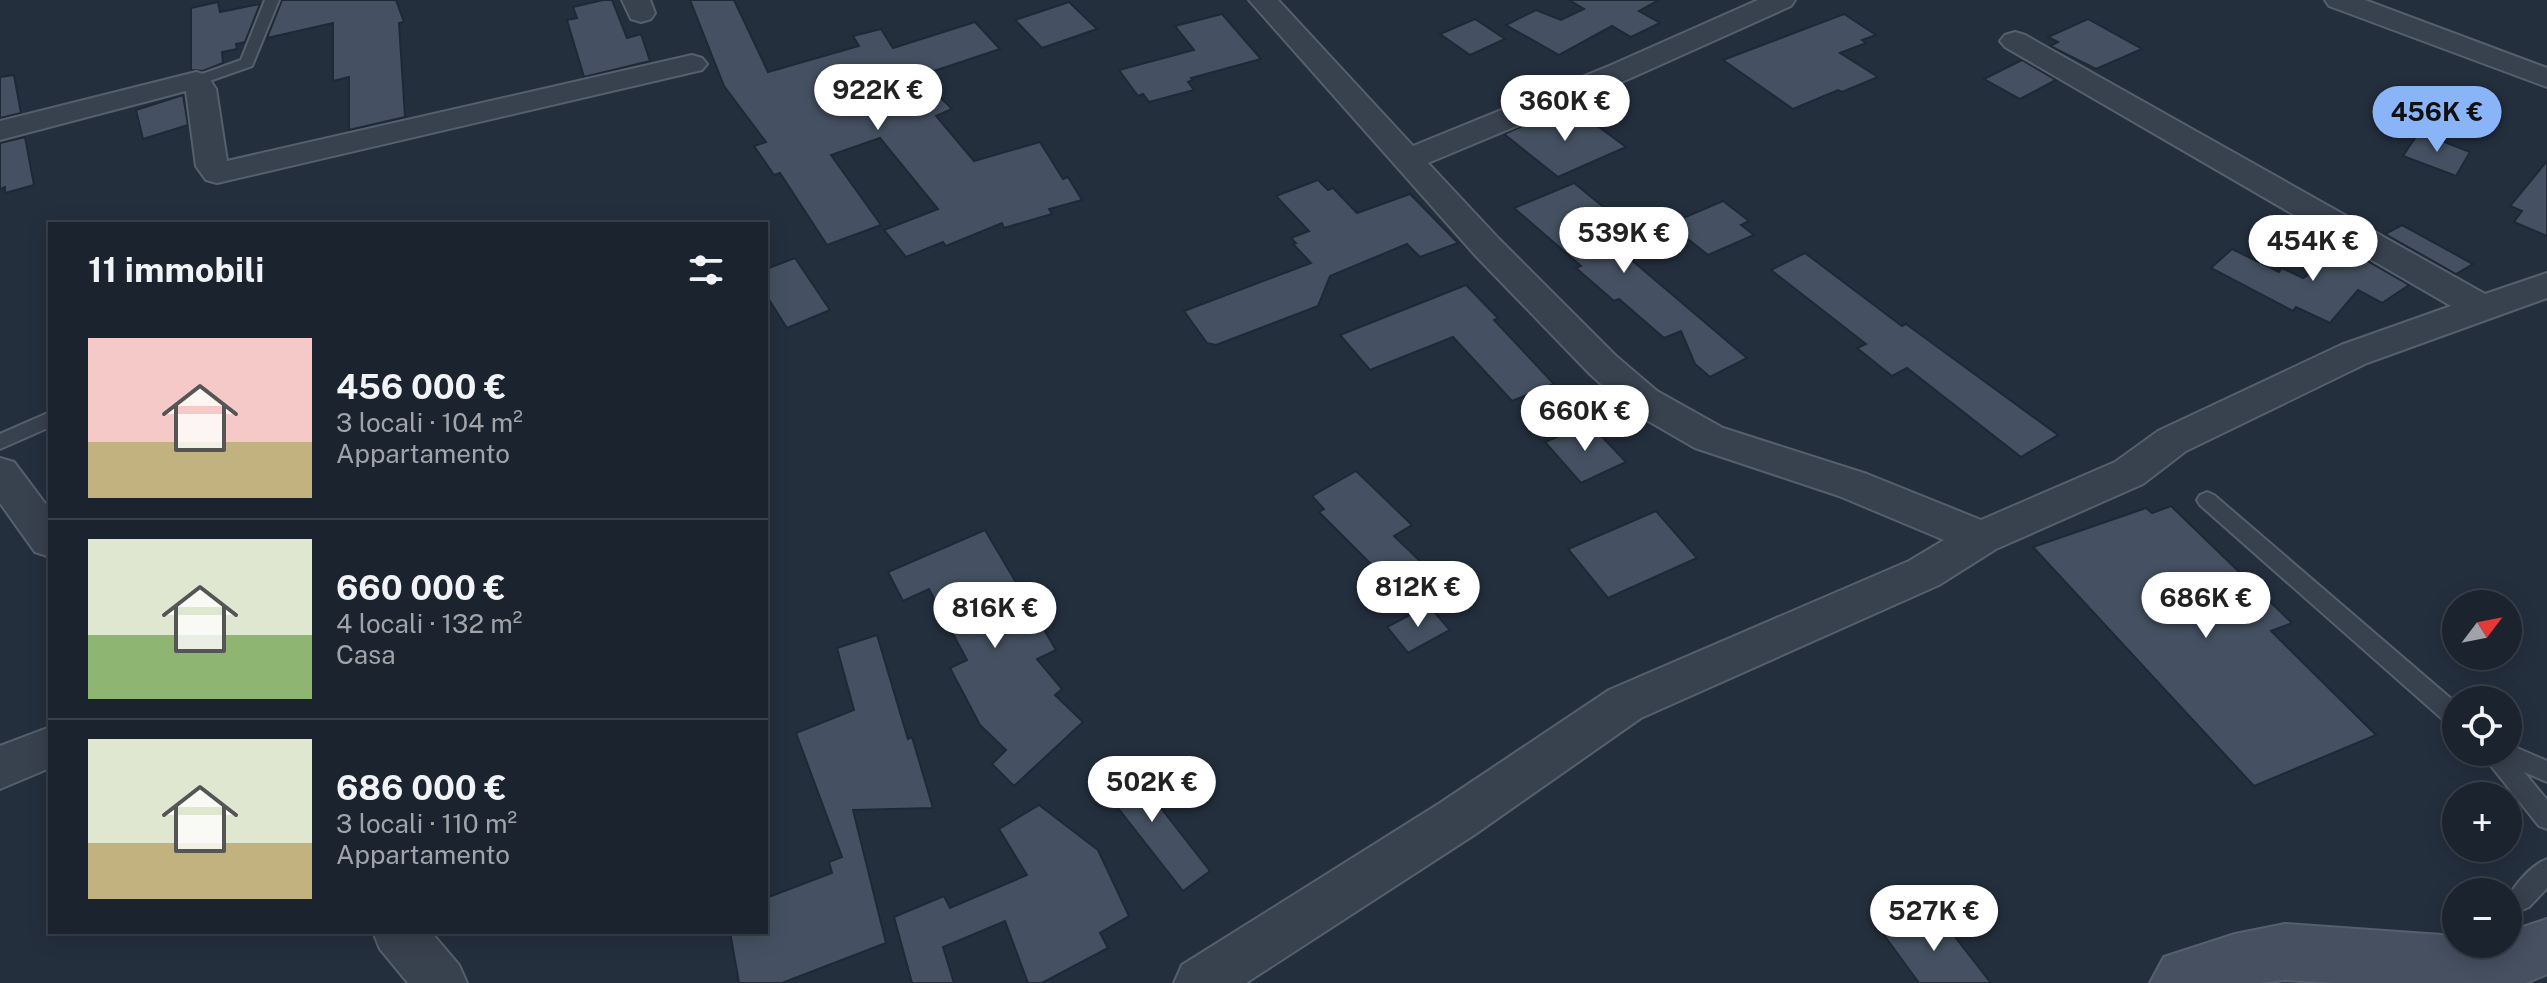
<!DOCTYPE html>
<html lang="it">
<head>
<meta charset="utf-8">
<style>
	:root { --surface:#1b232e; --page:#282f3a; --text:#f1f3f6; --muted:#a0a4aa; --line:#39404a; --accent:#8ab4f8 }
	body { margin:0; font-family:"Public Sans",sans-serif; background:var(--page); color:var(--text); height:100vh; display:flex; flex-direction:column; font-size:30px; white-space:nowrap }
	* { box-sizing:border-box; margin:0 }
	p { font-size:26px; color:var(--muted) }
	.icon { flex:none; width:44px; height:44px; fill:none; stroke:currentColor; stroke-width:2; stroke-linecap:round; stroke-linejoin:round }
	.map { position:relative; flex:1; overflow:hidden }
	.drawer { position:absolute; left:48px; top:222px; width:720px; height:712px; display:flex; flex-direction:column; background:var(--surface); border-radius:0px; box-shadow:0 4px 20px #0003,0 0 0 2px var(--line) }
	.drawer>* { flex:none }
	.needle { width:52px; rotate:58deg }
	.tools { position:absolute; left:2442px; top:590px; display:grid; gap:16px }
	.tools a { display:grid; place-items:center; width:80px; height:80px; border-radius:50%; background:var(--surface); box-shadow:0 4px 20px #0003,0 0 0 2px var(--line); font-size:40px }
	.price { position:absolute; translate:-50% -68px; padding:0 18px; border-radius:28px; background:#fff; color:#222; font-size:26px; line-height:52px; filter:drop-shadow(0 2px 4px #0008) }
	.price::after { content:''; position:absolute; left:50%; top:48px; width:24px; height:18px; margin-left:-12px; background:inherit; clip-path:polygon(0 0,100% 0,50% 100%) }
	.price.on { background:var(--accent); color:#111 }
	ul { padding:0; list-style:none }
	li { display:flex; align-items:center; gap:24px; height:200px; padding:0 40px }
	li+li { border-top:2px solid var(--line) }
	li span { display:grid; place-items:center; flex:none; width:224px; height:160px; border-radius:0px; color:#555 }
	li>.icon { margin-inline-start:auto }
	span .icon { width:96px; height:96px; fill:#fffc; stroke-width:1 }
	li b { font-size:34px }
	h2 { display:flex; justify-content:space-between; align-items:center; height:96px; padding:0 40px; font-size:34px }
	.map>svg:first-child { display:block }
	.building { fill:#455162; stroke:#1f2835; stroke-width:2 }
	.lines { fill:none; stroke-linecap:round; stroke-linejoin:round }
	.service-casing { stroke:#565f6c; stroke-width:4 }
	.minor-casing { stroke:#565f6c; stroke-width:4 }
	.secondary-casing { stroke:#565f6c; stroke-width:4 }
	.service { fill:#38414e; fill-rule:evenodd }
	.minor { fill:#38414e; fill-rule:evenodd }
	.secondary { fill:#465061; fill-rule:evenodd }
</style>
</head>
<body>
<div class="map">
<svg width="2547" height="983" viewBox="0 0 2547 983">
	<rect width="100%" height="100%" fill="#242f3e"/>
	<g class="building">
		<path d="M 282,0 L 396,0 L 404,22 L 399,23 L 405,117 L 349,130 L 349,77 L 333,81 L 333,23 L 267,38 Z"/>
		<path d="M 603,0 L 612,0 L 627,38 L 641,34 L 650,61 L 584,77 L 567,20 L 577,18 L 573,7 Z"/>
		<path d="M 690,0 L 734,0 L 768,72 L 859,46 L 853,36 L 881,29 L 893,48 L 975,22 L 1000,49 L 919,76 L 952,109 L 936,116 L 974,161 L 1040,142 L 1063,179 L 1068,177 L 1082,200 L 1049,209 L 1052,214 L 1004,228 L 1002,223 L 946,246 L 943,242 L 906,257 L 884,230 L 938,209 L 880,138 L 831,155 L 881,225 L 827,245 L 780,173 L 774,175 L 754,146 L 766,142 L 724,86 Z"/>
		<path d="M 1569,0 L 1659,0 L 1639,11 L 1660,23 L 1631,37 L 1612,26 L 1559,55 L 1506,25 L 1536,10 L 1561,20 L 1584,9 Z"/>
		<path d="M 218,2 L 220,12 L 260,4 L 245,42 L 236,44 L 237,49 L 222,52 L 223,63 L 203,71 L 191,70 L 191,8 Z"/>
		<path d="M 1069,2 L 1097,29 L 1042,48 L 1015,20 Z"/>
		<path d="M 1222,14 L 1261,59 L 1191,78 L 1193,80 L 1188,82 L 1194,90 L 1149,102 L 1143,94 L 1138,96 L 1119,70 L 1194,50 L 1175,26 Z"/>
		<path d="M 1844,14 L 1876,35 L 1862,40 L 1866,43 L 1840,53 L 1878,77 L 1842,92 L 1838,90 L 1793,109 L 1723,60 Z"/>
		<path d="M 1475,19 L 1505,39 L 1470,55 L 1440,34 Z"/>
		<path d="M 2088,19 L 2142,49 L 2096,69 L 2050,46 L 2058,42 L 2048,37 Z"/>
		<path d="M 2022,60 L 2056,80 L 2020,99 L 1984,79 Z"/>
		<path d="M 14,75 L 21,113 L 0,118 L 0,77 Z"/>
		<path d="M 183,95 L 188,125 L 143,139 L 136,110 Z"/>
		<path d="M 1580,113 L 1626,147 L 1558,177 L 1504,134 L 1547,116 L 1556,123 Z"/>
		<path d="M 2419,132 L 2470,152 L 2456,176 L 2403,156 Z"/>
		<path d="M 25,137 L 34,185 L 5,193 L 5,187 L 0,189 L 0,143 Z"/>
		<path d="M 2547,161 L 2547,236 L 2514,222 L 2522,211 L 2510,206 Z"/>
		<path d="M 1318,180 L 1328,190 L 1333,188 L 1357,213 L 1410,194 L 1458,243 L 1420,257 L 1407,244 L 1330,276 L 1318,306 L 1216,345 L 1207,343 L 1184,311 L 1311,263 L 1293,244 L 1296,243 L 1291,238 L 1309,231 L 1276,196 Z"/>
		<path d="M 1574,183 L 1612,214 L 1589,224 L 1747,358 L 1710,377 L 1695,364 L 1681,331 L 1664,338 L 1619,299 L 1614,301 L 1576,268 L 1581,266 L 1514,208 Z"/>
		<path d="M 1723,201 L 1749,221 L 1741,225 L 1754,235 L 1708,255 L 1669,224 Z"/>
		<path d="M 2402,225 L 2473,264 L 2456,274 L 2385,234 Z"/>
		<path d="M 2232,249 L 2279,272 L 2282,268 L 2303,278 L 2347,249 L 2409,285 L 2382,303 L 2358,290 L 2330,323 L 2296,307 L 2293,311 L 2211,268 Z"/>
		<path d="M 1805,253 L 1902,326 L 1906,324 L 2058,435 L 2021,457 L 1907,368 L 1892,376 L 1857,348 L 1866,344 L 1771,270 Z"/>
		<path d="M 795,258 L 830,310 L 787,328 L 766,295 L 766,269 Z"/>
		<path d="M 1466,285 L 1498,318 L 1494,320 L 1554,384 L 1512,401 L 1453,337 L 1370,370 L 1340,335 Z"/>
		<path d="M 1589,423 L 1626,462 L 1581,483 L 1545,442 Z"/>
		<path d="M 1356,471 L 1412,525 L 1394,536 L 1420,561 L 1388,581 L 1319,512 L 1324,509 L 1312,496 Z"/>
		<path d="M 2171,506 L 2292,623 L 2271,631 L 2376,735 L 2254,786 L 2033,547 L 2146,508 L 2152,513 Z"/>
		<path d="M 1656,511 L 1697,558 L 1608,598 L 1568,549 Z"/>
		<path d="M 985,530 L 1056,650 L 1037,659 L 1062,689 L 1055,695 L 1083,722 L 1014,786 L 992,764 L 1006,750 L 980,725 L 950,668 L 967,660 L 929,589 L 903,601 L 888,572 Z"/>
		<path d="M 1428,605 L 1450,630 L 1408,653 L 1387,627 Z"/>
		<path d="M 877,635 L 908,739 L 912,737 L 933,808 L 853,810 L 886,943 L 782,983 L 739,983 L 730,932 L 766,932 L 766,898 L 832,873 L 829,862 L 842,857 L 796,733 L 854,710 L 837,648 Z"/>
		<path d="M 1122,758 L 1210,871 L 1183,891 L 1092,775 Z"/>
		<path d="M 1039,805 L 1098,850 L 1129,916 L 1100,933 L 1108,948 L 1042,983 L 1028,983 L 1005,921 L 943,947 L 954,983 L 912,983 L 894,917 L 944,896 L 950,908 L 1027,875 L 999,829 Z"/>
		<path d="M 1934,910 L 1991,983 L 1919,983 L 1884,935 Z"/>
	</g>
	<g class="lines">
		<g class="service-casing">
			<g id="service">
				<path d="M 265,0 L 279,0 L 252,66 L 201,84 L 191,84 L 191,78 L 241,60 Z"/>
				<path d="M 50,412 L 50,427 L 0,449 L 0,434 Z"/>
				<path d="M 2207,492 L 2214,495 L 2456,703 L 2456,727 L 2448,724 L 2200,505 L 2197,500 L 2200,495 Z"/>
				<path d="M 2508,744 L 2547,761 L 2547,782 L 2524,772 L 2547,800 L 2547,829 L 2539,826 L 2480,752 L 2508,752 Z"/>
				<path d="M 2547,859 L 2547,888 L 2529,907 L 2520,911 L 2511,907 L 2508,900 C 2513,885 2532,865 2547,859 Z"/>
			</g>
		</g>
		<g class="minor-casing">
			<g id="minor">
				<path d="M 622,0 L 650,0 L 655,13 L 651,19 L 641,22 L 631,19 Z"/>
				<path d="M 1249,0 L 1278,0 L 1413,146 L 1609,66 L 1758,0 L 1795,0 L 1791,6 L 1631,78 L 1428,163 L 1499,239 L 1616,356 L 1657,391 L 1723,428 L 1867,474 L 1981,520 L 2115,462 L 2158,431 L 2341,345 L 2451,306 L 2005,47 L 2000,41 L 2005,35 L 2015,32 L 2025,35 L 2485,294 L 2547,273 L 2547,298 L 2367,363 L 2186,451 L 2143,484 L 1996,549 L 1939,585 L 1641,718 L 1474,835 L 1246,983 L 1174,983 L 1182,965 L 1440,803 L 1609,690 L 1909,561 L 1944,540 L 1839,496 L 1695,448 L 1631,411 L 1590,374 L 1475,255 Z"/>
				<path d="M 2325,0 L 2365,0 L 2547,68 L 2547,87 L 2329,6 Z"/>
				<path d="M 692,55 L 702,58 L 707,64 L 702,70 L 217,183 L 206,180 L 196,166 L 186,91 L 0,140 L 0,121 L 196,72 L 207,75 L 216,89 L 227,161 Z"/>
				<path d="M 0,458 L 14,462 L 50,510 L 50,557 L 35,552 L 0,503 Z"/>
				<path d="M 50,727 L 50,768 L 0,789 L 0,746 Z"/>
				<path d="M 373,932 L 431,932 L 459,965 L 467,983 L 408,983 L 380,949 Z"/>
			</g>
		</g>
		<g class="secondary-casing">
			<path id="secondary" d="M 2547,919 L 2547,974 L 2526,983 L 2334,983 L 2285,980 L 2260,983 L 2150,983 L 2164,957 L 2235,934 L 2285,924 L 2456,936 L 2456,944 L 2508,944 L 2508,932 Z"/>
		</g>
		<use href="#service" class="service"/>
		<use href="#minor" class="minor"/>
		<use href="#secondary" class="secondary"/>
	</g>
</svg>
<div class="tools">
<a><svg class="needle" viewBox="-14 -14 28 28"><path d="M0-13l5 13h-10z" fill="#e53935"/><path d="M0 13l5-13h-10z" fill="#a0a4aa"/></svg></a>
<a><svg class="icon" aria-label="locate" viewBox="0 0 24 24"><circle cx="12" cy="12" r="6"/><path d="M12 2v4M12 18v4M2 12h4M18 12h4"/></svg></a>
<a>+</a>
<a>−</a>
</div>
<b class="price" style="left:878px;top:132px">922K €</b>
<b class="price" style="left:1565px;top:143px">360K €</b>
<b class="price on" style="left:2437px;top:154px">456K €</b>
<b class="price" style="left:1624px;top:275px">539K €</b>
<b class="price" style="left:2313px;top:283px">454K €</b>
<b class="price" style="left:1585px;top:453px">660K €</b>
<b class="price" style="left:1418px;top:629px">812K €</b>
<b class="price" style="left:2206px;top:640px">686K €</b>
<b class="price" style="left:995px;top:650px">816K €</b>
<b class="price" style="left:1152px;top:824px">502K €</b>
<b class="price" style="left:1934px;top:953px">527K €</b>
<section class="drawer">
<h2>11 immobili<svg class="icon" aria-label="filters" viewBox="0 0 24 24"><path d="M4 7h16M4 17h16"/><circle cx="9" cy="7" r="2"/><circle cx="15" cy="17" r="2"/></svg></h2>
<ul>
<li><span style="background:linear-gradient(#f6c9c9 65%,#c2b280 0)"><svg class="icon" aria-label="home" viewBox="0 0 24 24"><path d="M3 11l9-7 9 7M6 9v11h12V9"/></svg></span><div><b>456 000 €</b><p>3 locali · 104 m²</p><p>Appartamento</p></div></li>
<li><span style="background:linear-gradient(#dfe7d0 60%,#8fb573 0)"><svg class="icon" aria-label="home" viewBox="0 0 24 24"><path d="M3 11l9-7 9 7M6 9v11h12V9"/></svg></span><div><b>660 000 €</b><p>4 locali · 132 m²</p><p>Casa</p></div></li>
<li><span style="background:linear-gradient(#dfe7d0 65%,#c2b280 0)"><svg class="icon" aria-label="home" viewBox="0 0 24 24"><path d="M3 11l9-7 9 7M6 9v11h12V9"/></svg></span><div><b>686 000 €</b><p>3 locali · 110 m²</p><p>Appartamento</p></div></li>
</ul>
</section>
</div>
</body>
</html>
